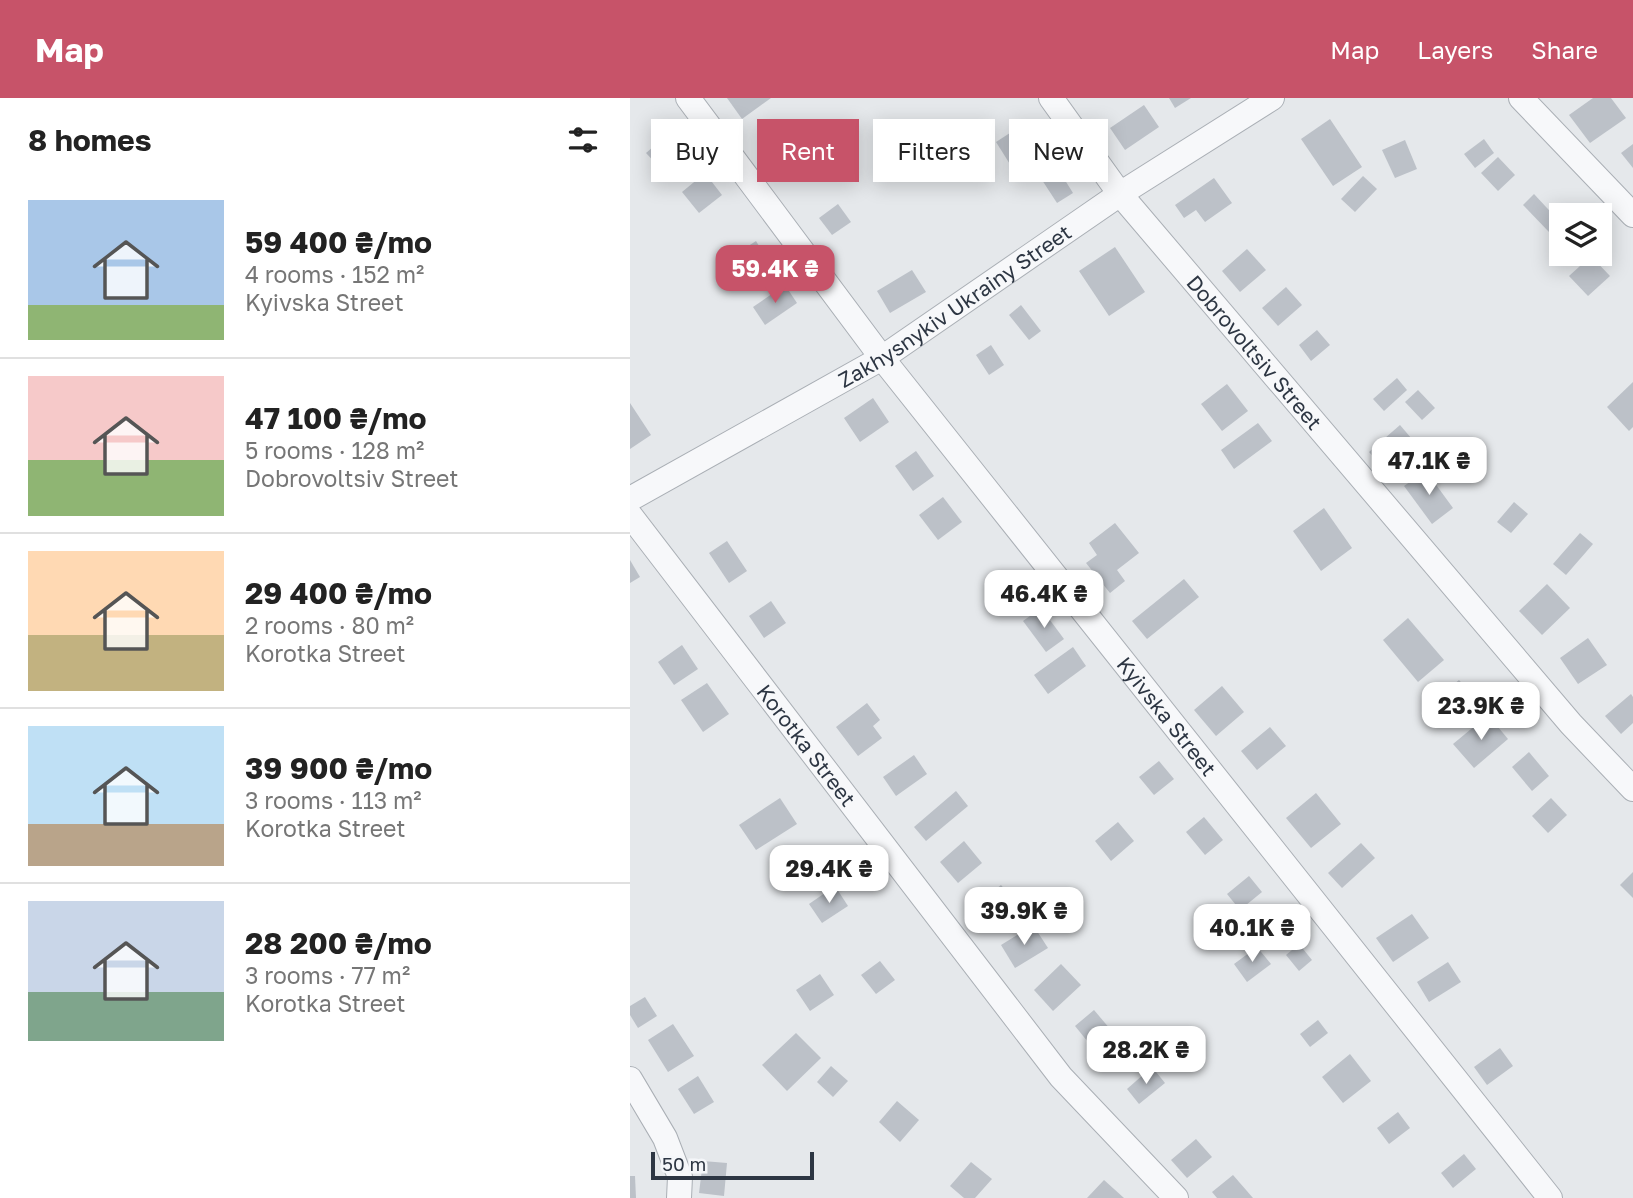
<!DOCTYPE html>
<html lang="en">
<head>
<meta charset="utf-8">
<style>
	:root { --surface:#fff; --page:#f2f2f2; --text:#222; --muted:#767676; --line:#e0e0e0; --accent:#c75369 }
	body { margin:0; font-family:"Golos Text",sans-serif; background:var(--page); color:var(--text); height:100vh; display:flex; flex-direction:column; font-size:26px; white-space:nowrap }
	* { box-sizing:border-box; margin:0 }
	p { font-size:23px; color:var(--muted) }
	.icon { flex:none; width:38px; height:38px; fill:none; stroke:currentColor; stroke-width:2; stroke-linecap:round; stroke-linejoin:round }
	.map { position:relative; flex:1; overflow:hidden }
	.side { display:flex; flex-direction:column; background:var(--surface); width:630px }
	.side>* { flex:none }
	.guide { position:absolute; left:21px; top:21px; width:665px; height:63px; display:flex; gap:14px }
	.fabs { position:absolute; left:919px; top:105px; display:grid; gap:14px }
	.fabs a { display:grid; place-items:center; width:63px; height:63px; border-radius:0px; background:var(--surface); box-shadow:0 4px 18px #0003; font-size:35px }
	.scale { position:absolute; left:21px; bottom:18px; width:163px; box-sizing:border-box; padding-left:7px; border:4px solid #2d3643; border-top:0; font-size:19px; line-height:24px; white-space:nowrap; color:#2d3643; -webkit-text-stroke:5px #f4f6f9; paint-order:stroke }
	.price { position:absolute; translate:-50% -60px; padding:0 16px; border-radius:14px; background:#fff; color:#222; font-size:23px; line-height:46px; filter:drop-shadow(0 2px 4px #0008) }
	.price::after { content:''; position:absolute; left:50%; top:42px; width:21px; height:16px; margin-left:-10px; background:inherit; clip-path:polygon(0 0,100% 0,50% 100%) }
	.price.on { background:var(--accent); color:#fff }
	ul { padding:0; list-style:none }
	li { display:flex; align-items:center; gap:21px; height:175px; padding:0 28px }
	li+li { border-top:2px solid var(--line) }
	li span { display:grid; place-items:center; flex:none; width:196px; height:140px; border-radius:0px; color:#555 }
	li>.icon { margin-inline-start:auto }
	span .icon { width:84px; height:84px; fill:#fffc; stroke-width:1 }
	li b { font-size:30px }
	h2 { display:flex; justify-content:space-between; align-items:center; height:84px; padding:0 28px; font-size:30px }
	.pill { padding:0 24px; border-radius:0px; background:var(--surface); box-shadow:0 4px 18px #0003; font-size:24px; line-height:63px }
	.pill.on { background:var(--accent); color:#fff }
	header { display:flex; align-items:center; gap:42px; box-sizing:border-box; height:98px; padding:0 35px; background:var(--accent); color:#fff }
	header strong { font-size:33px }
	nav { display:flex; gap:38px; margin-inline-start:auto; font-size:24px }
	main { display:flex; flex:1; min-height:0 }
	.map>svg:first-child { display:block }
	.building { fill:#bcc1c8 }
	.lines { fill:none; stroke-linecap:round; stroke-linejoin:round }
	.street-casing { stroke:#aaafb5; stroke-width:26 }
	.street { stroke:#f7f8fa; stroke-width:24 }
	.labels { text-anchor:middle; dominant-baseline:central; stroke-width:7; stroke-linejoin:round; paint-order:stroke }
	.street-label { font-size:21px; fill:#2d3643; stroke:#f4f6f9 }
</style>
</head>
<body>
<header>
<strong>Map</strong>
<nav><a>Map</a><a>Layers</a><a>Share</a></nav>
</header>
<main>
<section class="side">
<h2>8 homes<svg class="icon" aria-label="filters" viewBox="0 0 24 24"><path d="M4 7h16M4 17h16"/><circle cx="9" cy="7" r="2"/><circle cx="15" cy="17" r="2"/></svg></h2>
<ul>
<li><span style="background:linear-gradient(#a9c7e8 75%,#8fb573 0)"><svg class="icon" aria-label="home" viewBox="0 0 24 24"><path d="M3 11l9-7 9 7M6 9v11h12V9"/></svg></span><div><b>59 400 ₴/mo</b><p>4 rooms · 152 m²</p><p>Kyivska Street</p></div></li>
<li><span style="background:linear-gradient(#f6c9c9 60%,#8fb573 0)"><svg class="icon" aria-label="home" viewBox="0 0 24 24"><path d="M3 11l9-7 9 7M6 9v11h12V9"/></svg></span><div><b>47 100 ₴/mo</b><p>5 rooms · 128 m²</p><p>Dobrovoltsiv Street</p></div></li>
<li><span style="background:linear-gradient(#ffd9b3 60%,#c2b280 0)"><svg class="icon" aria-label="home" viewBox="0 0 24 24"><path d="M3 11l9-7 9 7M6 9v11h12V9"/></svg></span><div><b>29 400 ₴/mo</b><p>2 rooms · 80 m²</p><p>Korotka Street</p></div></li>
<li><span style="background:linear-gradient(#bfe0f5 70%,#b9a48a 0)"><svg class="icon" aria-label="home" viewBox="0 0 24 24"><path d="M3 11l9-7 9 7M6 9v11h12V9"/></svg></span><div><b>39 900 ₴/mo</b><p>3 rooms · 113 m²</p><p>Korotka Street</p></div></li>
<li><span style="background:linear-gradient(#c9d6e8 65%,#7fa58c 0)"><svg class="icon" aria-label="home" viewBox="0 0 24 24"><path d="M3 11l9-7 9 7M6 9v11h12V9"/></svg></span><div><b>28 200 ₴/mo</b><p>3 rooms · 77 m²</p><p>Korotka Street</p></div></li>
</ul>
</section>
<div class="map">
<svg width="1003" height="1100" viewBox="0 0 1003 1100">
	<rect width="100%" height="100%" fill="#e5e8eb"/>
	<g class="building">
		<path d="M 97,0 L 141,0 L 112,21 Z"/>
		<path d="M 539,0 L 561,0 L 545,10 Z"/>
		<path d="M 963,0 L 981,0 L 996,20 L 960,45 L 939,17 Z"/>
		<path d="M 514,7 L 529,29 L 495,52 L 480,30 Z"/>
		<path d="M 700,21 L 732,69 L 703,88 L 671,41 Z"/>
		<path d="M 389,29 L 407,56 L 383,71 L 366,44 Z"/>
		<path d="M 162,35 L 181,65 L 152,83 L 133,53 Z"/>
		<path d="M 38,36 L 54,53 L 32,72 L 16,55 Z"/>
		<path d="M 854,41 L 864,55 L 845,70 L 834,56 Z"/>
		<path d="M 775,42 L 787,71 L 765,80 L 752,52 Z"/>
		<path d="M 1003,46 L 1003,70 L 991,55 Z"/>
		<path d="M 868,59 L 885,77 L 868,93 L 851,75 Z"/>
		<path d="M 428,71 L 443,95 L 427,105 L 412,82 Z"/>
		<path d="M 75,75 L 92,97 L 69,115 L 52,94 Z"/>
		<path d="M 733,78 L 747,91 L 725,114 L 711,101 Z"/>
		<path d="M 584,80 L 602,105 L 575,124 L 566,112 L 554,120 L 545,107 Z"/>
		<path d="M 904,96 L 930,124 L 919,134 L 893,107 Z"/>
		<path d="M 208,106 L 221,124 L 202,137 L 189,120 Z"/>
		<path d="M 126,143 L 138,163 L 105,185 L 92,165 Z"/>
		<path d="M 485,149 L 515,194 L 479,218 L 449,173 Z"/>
		<path d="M 617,151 L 636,172 L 610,194 L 592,173 Z"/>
		<path d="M 961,158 L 980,178 L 958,198 L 939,178 Z"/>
		<path d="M 282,172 L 296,194 L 260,215 L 247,193 Z"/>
		<path d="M 155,187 L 167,205 L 135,227 L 123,209 Z"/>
		<path d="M 656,189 L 672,207 L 648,228 L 632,210 Z"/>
		<path d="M 391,207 L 411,233 L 399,242 L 379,217 Z"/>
		<path d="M 687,232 L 700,247 L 681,263 L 669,247 Z"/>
		<path d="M 361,247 L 374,267 L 359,277 L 346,257 Z"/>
		<path d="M 767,280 L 777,292 L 754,313 L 743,301 Z"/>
		<path d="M 1003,284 L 1003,329 L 999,333 L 977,309 Z"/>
		<path d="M 597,286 L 618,313 L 592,333 L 571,306 Z"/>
		<path d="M 788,292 L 805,310 L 792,322 L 775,304 Z"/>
		<path d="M 243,300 L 259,324 L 230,344 L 214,320 Z"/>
		<path d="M 0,305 L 21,337 L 0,351 Z"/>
		<path d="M 628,325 L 642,343 L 604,371 L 591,352 Z"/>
		<path d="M 770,327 L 787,347 L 757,374 L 739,354 Z"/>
		<path d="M 286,353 L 304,378 L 283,393 L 265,368 Z"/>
		<path d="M 796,373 L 823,410 L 802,426 L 774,388 Z"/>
		<path d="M 313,399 L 332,424 L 308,442 L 289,417 Z"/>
		<path d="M 884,404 L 898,416 L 881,435 L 867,424 Z"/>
		<path d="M 694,410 L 722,450 L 691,473 L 663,433 Z"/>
		<path d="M 485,425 L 509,455 L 487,472 L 495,483 L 480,495 L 456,465 L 467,457 L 459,445 Z"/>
		<path d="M 950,435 L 963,446 L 936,477 L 923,466 Z"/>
		<path d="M 97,443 L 117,473 L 99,485 L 79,455 Z"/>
		<path d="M 0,462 L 10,479 L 0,485 Z"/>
		<path d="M 377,473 L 393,495 L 370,511 L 355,488 Z"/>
		<path d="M 554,481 L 569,499 L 517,541 L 502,523 Z"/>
		<path d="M 917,486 L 940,510 L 912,537 L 889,513 Z"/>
		<path d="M 141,503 L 156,525 L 134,540 L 119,518 Z"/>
		<path d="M 411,510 L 434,541 L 416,554 L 393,523 Z"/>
		<path d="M 778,520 L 814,562 L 788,584 L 753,542 Z"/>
		<path d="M 958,540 L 977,567 L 948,586 L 930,560 Z"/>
		<path d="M 52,547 L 68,571 L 44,587 L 28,564 Z"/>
		<path d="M 443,549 L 456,568 L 418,596 L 404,577 Z"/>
		<path d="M 829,582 L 842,597 L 818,617 L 805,602 Z"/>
		<path d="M 77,585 L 99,616 L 73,634 L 51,602 Z"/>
		<path d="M 592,588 L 614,614 L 586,638 L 564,612 Z"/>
		<path d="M 1001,596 L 1003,599 L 1003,625 L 991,636 L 975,618 Z"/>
		<path d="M 237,605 L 250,622 L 243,628 L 252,640 L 228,658 L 206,629 Z"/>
		<path d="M 858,617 L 878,641 L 844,670 L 823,646 Z"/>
		<path d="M 640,629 L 656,648 L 627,672 L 611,653 Z"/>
		<path d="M 899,654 L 919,678 L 902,693 L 882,669 Z"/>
		<path d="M 284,657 L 297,676 L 266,698 L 253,679 Z"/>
		<path d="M 529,663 L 544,681 L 524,697 L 509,679 Z"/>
		<path d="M 326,693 L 338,708 L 296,743 L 284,729 Z"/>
		<path d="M 686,695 L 711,726 L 681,750 L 656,720 Z"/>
		<path d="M 150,700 L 167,726 L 126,752 L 109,727 Z"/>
		<path d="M 921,700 L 937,717 L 918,735 L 902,718 Z"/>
		<path d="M 574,719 L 593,742 L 575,757 L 556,734 Z"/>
		<path d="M 488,724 L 504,743 L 481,763 L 465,743 Z"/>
		<path d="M 334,743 L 352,765 L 328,785 L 310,764 Z"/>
		<path d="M 731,745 L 745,760 L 712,790 L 698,775 Z"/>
		<path d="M 1003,774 L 1003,800 L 990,787 Z"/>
		<path d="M 619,778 L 632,794 L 610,812 L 597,796 Z"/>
		<path d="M 371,787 L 387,806 L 360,829 L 344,810 Z"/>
		<path d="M 205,788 L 218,808 L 192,825 L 179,806 Z"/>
		<path d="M 782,816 L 799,840 L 763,864 L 746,840 Z"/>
		<path d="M 403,827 L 418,850 L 385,870 L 371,847 Z"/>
		<path d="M 669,846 L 682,862 L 669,873 L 656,857 Z"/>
		<path d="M 627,849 L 641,866 L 617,884 L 604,866 Z"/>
		<path d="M 250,863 L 265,882 L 246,896 L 231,877 Z"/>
		<path d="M 818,864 L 831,884 L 799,904 L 787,884 Z"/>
		<path d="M 431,866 L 451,887 L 423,913 L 404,892 Z"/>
		<path d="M 190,876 L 204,897 L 180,913 L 166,892 Z"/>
		<path d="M 15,899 L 27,918 L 8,930 L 0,917 L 0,908 Z"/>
		<path d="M 464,912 L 486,938 L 467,955 L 445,928 Z"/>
		<path d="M 688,922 L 698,935 L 680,949 L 670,936 Z"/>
		<path d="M 43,926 L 64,958 L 38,974 L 18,942 Z"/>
		<path d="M 166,935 L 191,960 L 157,993 L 132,967 Z"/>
		<path d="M 870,950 L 883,968 L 857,987 L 844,969 Z"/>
		<path d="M 720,956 L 741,983 L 713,1005 L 692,979 Z"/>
		<path d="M 201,968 L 218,983 L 203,999 L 187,984 Z"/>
		<path d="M 522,969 L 535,985 L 509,1006 L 497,991 Z"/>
		<path d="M 68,978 L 84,1004 L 64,1016 L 48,991 Z"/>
		<path d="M 267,1003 L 289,1022 L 270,1044 L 249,1024 Z"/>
		<path d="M 768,1014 L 780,1030 L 759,1046 L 747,1030 Z"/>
		<path d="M 566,1041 L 582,1059 L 557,1080 L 541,1062 Z"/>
		<path d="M 834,1056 L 846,1071 L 823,1090 L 811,1075 Z"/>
		<path d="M 73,1063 L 97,1065 L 94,1098 L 69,1095 Z"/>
		<path d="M 341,1064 L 362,1081 L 345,1100 L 334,1100 L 320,1088 Z"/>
		<path d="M 603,1077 L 623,1100 L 587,1100 L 582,1094 Z"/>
		<path d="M 0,1078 L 5,1078 L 6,1100 L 0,1100 Z"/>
		<path d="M 474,1082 L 494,1100 L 457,1100 Z"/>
	</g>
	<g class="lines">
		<g class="street-casing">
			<g id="street">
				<path id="s1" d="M 58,0 L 252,260 L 920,1100"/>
				<path id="s2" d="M 421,0 L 490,96 L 941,626 L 1003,691"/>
				<path d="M 891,0 L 1003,117"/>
				<path id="s3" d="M 0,401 L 252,260 L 490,96 L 642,0"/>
				<path id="s4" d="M 0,417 L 431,979 L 546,1100"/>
				<path d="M 0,981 L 35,1040 L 50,1079 L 49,1100"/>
			</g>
		</g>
		<use href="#street" class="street"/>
	</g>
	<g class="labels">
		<g class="street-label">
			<text stroke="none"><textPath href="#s3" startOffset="378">Zakhysnykiv Ukrainy Street</textPath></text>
			<text stroke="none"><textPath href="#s2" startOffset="326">Dobrovoltsiv Street</textPath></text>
			<text stroke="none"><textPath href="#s1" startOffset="782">Kyivska Street</textPath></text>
			<text stroke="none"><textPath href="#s4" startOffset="290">Korotka Street</textPath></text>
		</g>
	</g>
</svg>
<div class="fabs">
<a><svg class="icon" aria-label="layers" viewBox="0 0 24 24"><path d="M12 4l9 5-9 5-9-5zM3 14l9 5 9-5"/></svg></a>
</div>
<div class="scale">50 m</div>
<b class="price on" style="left:145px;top:207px">59.4K ₴</b>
<b class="price" style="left:799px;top:399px">47.1K ₴</b>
<b class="price" style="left:414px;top:532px">46.4K ₴</b>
<b class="price" style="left:851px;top:644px">23.9K ₴</b>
<b class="price" style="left:199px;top:807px">29.4K ₴</b>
<b class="price" style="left:394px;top:849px">39.9K ₴</b>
<b class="price" style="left:622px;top:866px">40.1K ₴</b>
<b class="price" style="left:516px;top:988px">28.2K ₴</b>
<div class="guide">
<a class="pill">Buy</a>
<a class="pill on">Rent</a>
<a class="pill">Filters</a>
<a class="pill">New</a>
</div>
</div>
</main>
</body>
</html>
